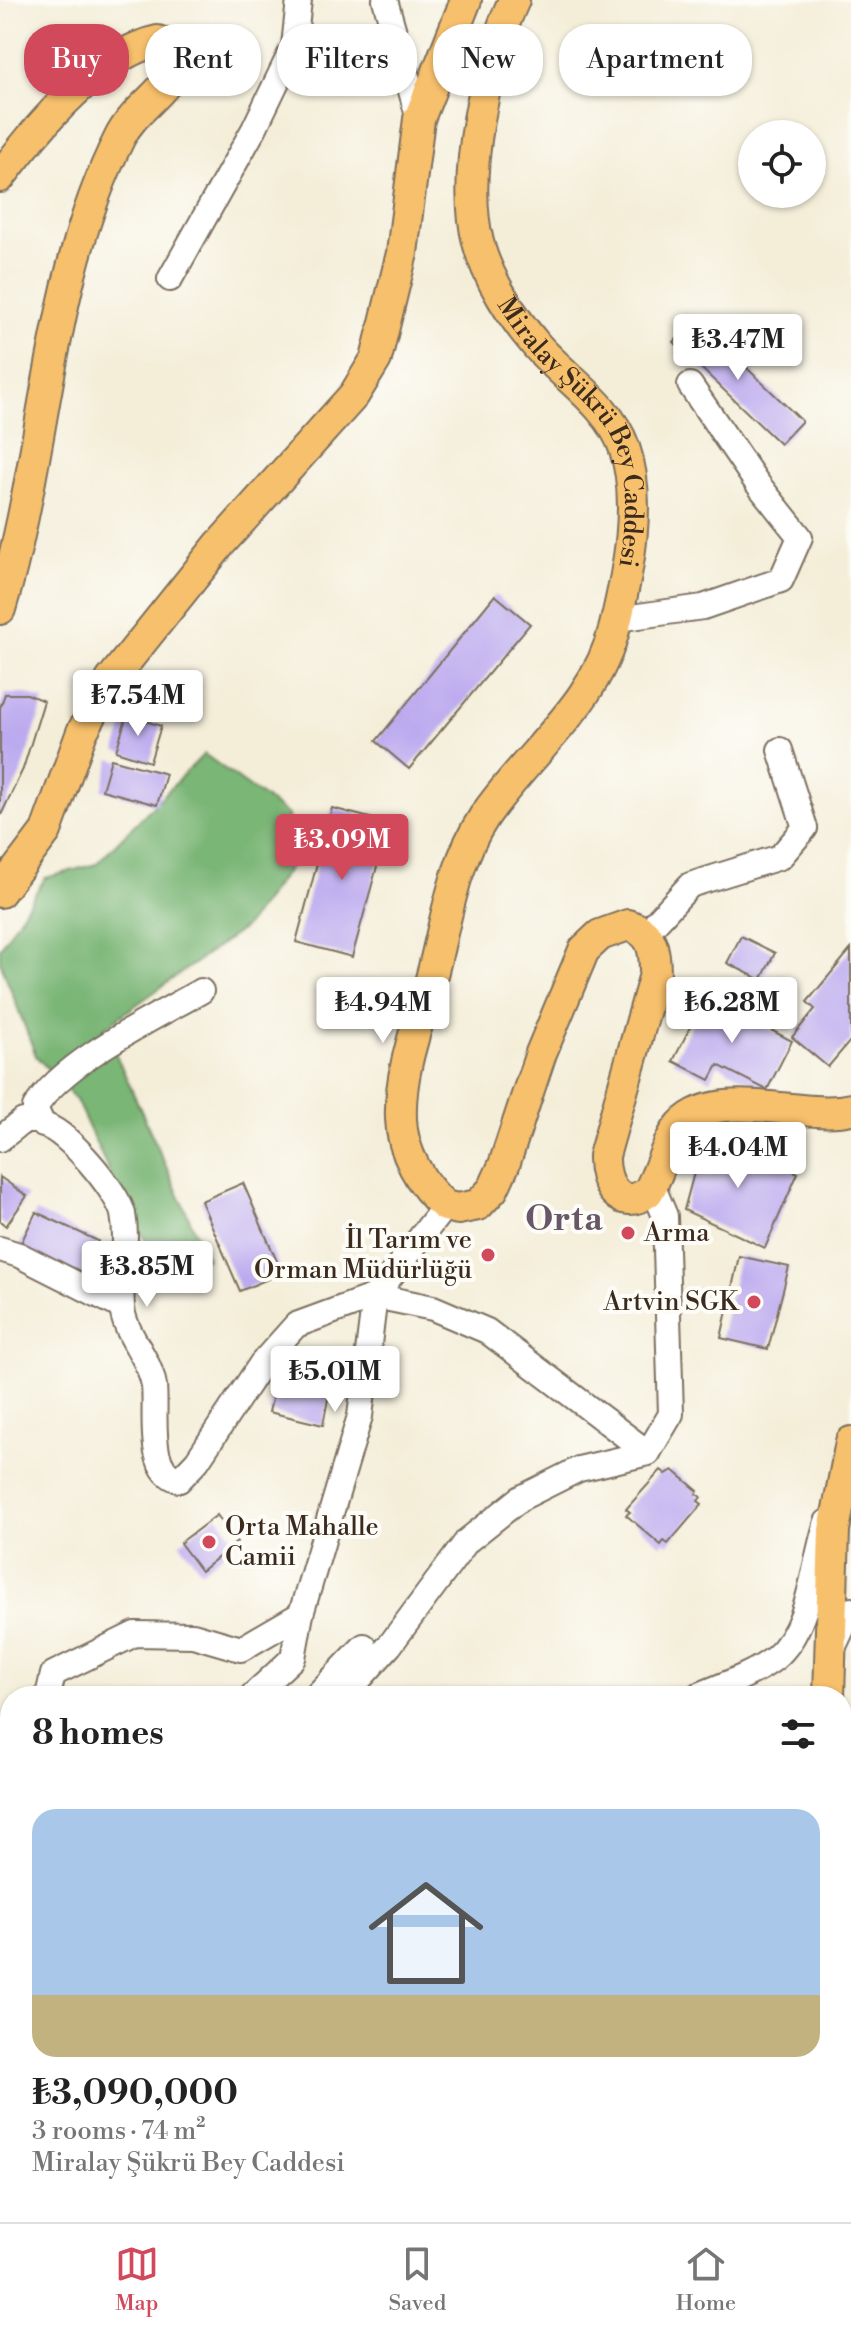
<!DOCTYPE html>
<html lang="en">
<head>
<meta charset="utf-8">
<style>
	:root { --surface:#fff; --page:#f2f2f2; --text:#222; --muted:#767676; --line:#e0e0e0; --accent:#d1495b }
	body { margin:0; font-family:"Libre Bodoni",serif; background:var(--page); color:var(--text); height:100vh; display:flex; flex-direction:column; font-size:30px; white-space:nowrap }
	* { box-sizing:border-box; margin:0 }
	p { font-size:26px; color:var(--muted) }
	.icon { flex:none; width:44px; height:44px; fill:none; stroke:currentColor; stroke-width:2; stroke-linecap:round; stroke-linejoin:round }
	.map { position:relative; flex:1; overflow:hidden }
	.sheet { position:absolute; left:0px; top:1686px; width:852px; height:536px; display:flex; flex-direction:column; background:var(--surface); border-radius:32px 32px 0 0; box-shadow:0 2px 6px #0004 }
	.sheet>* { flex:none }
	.guide { position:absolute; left:24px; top:24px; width:804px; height:72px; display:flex; gap:16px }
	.tools { position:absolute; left:738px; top:120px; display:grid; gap:16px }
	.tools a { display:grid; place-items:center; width:88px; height:88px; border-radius:50%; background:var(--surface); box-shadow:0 2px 6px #0004; font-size:40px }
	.price { position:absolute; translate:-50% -68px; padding:0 18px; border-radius:8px; background:#fff; color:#222; font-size:26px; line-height:52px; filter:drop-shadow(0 2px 4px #0008) }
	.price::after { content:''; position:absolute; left:50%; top:48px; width:24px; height:18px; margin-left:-12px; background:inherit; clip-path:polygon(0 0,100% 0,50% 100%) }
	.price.on { background:var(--accent); color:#fff }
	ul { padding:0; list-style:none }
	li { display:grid; align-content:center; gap:16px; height:424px; padding:0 32px }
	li+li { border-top:2px solid var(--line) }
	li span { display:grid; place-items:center; height:248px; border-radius:24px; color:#555 }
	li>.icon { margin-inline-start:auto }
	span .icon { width:144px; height:144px; fill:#fffc; stroke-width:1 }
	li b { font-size:34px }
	h2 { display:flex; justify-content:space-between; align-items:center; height:96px; padding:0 32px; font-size:34px }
	.chip { padding:0 28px; border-radius:32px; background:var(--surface); box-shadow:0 2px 6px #0004; font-size:28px; line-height:72px }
	.chip.on { background:var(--accent); color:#fff }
	.tabs { display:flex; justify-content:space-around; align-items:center; height:112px; border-top:2px solid var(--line); background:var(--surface); font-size:22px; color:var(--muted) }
	.tabs a { display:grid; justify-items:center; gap:4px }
	.tabs .on { color:var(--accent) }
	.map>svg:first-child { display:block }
	.forest { fill:#7ab676; stroke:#5a704a; stroke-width:2 }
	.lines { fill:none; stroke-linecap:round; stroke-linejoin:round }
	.stream { stroke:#50a7cd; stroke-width:5 }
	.building { fill:#bcaaef }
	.minor-casing { stroke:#7c6f5f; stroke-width:28 }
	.major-casing { stroke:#7c6f5f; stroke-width:34 }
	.minor { stroke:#fff; stroke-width:24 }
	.major { stroke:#f7c06c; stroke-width:30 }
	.poi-dot { fill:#d1495b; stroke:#fdfcf7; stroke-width:3 }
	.labels { text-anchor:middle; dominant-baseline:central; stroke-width:8; stroke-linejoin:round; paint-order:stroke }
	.street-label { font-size:26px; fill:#3b2a1e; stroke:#fdfcf7 }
	.poi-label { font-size:26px; fill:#3b2a1e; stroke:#fdfcf7; text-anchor:start }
	.district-label { font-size:34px; font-weight:bold; fill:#685767; stroke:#fdfcf7 }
</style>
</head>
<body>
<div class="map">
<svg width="851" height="2222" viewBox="0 0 851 2222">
	<rect width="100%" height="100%" fill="#fdfcf7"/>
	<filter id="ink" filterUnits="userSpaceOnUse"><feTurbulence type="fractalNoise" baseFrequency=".0125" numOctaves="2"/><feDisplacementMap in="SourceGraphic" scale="16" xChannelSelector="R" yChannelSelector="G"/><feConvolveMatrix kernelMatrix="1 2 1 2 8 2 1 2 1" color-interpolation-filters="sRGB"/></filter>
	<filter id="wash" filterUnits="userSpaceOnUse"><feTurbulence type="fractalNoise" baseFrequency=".006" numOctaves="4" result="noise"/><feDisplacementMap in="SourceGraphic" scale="32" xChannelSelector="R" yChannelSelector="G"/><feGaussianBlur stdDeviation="1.8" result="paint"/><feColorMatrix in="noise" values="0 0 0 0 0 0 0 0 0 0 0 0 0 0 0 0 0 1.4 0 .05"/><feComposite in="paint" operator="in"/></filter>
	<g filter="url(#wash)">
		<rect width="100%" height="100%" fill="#f4eed9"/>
		<g class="forest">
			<path d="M 204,754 L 288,815 L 292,864 L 245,927 L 104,1028 L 207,1258 L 176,1276 L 134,1225 L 76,1100 L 36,1056 L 0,961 L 0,948 L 45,878 L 96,864 Z"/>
			<path d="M 851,2159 L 851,2222 L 732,2222 L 745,2212 L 842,2212 L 842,2171 Z"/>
		</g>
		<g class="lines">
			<path class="stream" d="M 673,2222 L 683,2212"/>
		</g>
		<g id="blocks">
			<g class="building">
				<path d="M 696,319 L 802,421 L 780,444 L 674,342 Z"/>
				<path d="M 495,595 L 530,624 L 409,769 L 376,741 Z"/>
				<path d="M 5,694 L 27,694 L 44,701 L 23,769 L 0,817 L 0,708 Z"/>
				<path d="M 127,715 L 161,726 L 150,762 L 116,751 Z"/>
				<path d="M 111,759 L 166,774 L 157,805 L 102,790 Z"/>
				<path d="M 332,808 L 389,823 L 352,957 L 296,942 Z"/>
				<path d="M 741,936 L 775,953 L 761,980 L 727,963 Z"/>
				<path d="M 851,949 L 851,1040 L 828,1067 L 792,1037 L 815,1009 L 807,1002 Z"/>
				<path d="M 706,996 L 792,1041 L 767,1090 L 718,1065 L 710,1080 L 673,1061 Z"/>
				<path d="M 705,1132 L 798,1173 L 765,1248 L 684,1210 Z"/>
				<path d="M 0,1177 L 27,1196 L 6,1226 L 0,1221 Z"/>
				<path d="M 243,1183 L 282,1273 L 240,1291 L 201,1201 Z"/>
				<path d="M 36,1212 L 98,1241 L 80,1279 L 18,1249 Z"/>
				<path d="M 739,1256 L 789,1267 L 768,1349 L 721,1338 Z"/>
				<path d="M 283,1352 L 335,1362 L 323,1425 L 269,1412 Z"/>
				<path d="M 661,1470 L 666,1474 L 673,1470 L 698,1491 L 696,1494 L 701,1497 L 698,1501 L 702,1504 L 668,1544 L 664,1541 L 661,1545 L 626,1515 L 630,1512 L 626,1509 Z"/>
				<path d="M 217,1515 L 237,1542 L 201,1571 L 180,1543 Z"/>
			</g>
		</g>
	</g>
	<g filter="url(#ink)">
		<use href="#blocks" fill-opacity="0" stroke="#7c6f5f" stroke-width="2"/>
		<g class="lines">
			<g class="minor-casing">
				<g id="minor">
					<path d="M 385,0 L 419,119"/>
					<path d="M 170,279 L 254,129 L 294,46 L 299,0"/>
					<path d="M 617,619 L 703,607 L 781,580 L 800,537 L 757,483 L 690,385"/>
					<path d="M 646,933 L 690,885 L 780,857 L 805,828 L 780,750"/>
					<path d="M 201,991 C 154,1018 62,1062 35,1108 L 43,1125 C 66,1129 118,1192 123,1214 C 129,1246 119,1276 122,1307 C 124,1334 150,1358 154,1386 C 157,1415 146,1471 179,1480 L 197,1461 L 262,1363 L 296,1325 L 375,1296 L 445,1206"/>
					<path d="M 0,1139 L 23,1121 L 39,1121"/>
					<path d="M 0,1249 L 19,1255 L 122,1307"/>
					<path d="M 833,1648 L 851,1610"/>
					<path d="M 48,1696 L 53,1674 L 135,1634 L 193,1635 L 241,1649 L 301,1614 L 360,1416 L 375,1296 L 433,1308 L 487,1331 L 648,1453"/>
					<path d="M 252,1696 L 293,1658 L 301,1614"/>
					<path d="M 316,1696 L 364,1646"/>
					<path d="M 344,1696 L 390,1645 L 467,1541 L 521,1498 L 579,1469 L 648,1453 L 671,1414 L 665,1216 L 652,1185"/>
					<path d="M 697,1696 C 723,1685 753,1675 775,1658 C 811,1628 813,1563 827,1522"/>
					<path d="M 0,1903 L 10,1882"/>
					<path d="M 842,1946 L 851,1941"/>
					<path d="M 842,1991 L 851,1986"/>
					<path d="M 733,2212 L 752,2222"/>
					<path d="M 239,2222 L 251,2212"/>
					<path d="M 693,2222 L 703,2212"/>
					<path d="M 815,2222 L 851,2210"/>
				</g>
			</g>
			<g class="major-casing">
				<g id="major">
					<path id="s1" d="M 514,0 C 486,61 461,176 478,242 C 487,278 513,318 537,346 C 565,378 610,406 624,447 C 643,501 628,572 615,626 C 597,704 527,753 484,817 C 453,864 446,922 432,975 C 419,1022 399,1070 401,1119 C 402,1152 421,1185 445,1206 L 458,1209 L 478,1205 L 493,1189 L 504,1165 L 541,1053 L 584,950 L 600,935 L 628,925 C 653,932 655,950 655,974 L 604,1156 C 603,1183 619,1213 648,1192 C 660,1173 664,1148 677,1130 C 711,1082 802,1121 851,1109"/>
					<path d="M 0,177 C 36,129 97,54 158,41 L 172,48 L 178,65 L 174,73 C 159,97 133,111 120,137 C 46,283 47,455 0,609"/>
					<path d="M 0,892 L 46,831 L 82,732 L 111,680 L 220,544 L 354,395 L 376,359 L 402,253 L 419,119 L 466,0"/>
					<path d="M 829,1696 L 834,1530 L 851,1442"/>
					<path d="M 842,2125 L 851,2116"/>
				</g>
			</g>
			<use href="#minor" class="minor"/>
			<use href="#major" class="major"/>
		</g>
	</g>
	<g class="poi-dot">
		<circle cx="628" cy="1233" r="8"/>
		<circle cx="488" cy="1255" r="8"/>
		<circle cx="754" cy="1302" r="8"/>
		<circle cx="209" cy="1542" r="8"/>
	</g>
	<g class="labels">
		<g class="street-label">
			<text stroke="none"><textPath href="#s1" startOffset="468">Miralay Şükrü Bey Caddesi</textPath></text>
		</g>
		<g class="poi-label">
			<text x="644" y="1233">Arma</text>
			<text x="472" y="1240" text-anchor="end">İl Tarım ve<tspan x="472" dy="30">Orman Müdürlüğü</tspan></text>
			<text x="738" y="1302" text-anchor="end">Artvin SGK</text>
			<text x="225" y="1527">Orta Mahalle<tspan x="225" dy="30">Camii</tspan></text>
		</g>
		<g class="district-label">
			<text x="564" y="1220">Orta</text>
		</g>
	</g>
</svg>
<div class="tools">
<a><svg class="icon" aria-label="locate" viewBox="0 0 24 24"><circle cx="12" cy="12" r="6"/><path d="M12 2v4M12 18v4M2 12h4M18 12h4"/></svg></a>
</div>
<b class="price" style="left:738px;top:382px">₺3.47M</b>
<b class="price" style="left:138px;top:738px">₺7.54M</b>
<b class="price on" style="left:342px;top:882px">₺3.09M</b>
<b class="price" style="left:383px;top:1045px">₺4.94M</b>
<b class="price" style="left:732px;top:1045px">₺6.28M</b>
<b class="price" style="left:738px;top:1190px">₺4.04M</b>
<b class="price" style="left:147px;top:1309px">₺3.85M</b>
<b class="price" style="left:335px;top:1414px">₺5.01M</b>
<div class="guide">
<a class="chip on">Buy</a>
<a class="chip">Rent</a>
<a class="chip">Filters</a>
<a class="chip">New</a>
<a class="chip">Apartment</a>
</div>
<section class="sheet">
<h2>8 homes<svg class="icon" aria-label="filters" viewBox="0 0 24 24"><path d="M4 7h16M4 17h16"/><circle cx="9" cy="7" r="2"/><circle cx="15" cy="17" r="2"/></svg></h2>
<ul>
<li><span style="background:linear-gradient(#a9c7e8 75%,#c2b280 0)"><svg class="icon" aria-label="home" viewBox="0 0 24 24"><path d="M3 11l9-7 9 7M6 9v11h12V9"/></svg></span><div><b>₺3,090,000</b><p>3 rooms · 74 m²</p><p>Miralay Şükrü Bey Caddesi</p></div></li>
</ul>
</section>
</div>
<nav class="tabs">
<a class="on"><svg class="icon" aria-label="map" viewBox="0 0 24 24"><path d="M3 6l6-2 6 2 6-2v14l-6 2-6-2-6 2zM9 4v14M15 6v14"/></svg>Map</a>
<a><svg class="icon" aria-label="saved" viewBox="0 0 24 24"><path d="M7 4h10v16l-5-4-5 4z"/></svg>Saved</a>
<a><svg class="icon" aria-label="home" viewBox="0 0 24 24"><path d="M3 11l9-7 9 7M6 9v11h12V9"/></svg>Home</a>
</nav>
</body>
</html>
